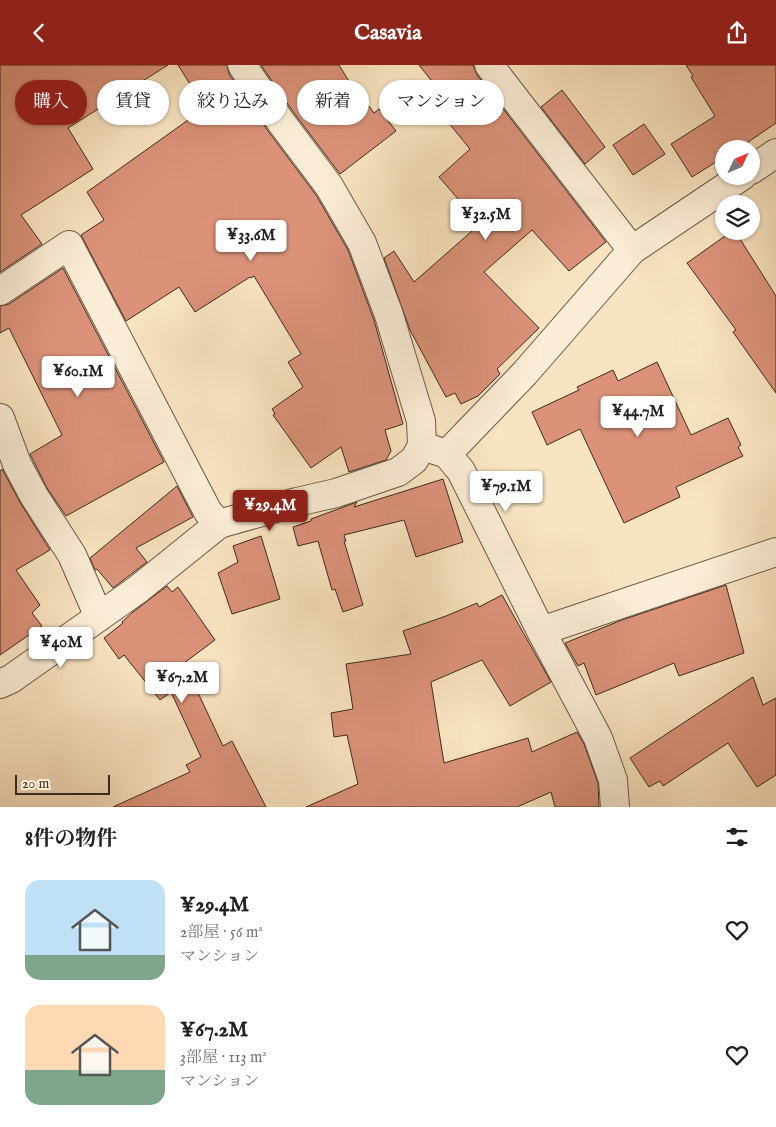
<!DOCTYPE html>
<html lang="ja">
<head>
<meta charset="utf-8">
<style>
	:root { --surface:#fff; --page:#f6f6f6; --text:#202124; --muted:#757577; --accent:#8f2418 }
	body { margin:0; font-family:"IM FELL English","Noto Serif JP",serif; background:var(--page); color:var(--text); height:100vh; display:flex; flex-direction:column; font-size:19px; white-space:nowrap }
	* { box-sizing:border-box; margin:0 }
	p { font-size:16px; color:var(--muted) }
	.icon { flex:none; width:28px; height:28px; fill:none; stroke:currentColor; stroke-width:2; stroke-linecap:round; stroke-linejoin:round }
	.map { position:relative; height:742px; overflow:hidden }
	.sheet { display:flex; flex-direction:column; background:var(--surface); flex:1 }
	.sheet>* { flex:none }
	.hud { position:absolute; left:15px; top:15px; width:500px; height:45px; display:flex; gap:10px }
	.needle { width:32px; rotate:46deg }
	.tools { position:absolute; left:715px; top:75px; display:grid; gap:10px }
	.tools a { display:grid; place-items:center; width:45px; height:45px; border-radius:50%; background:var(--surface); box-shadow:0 1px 4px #0004; font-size:25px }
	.scale { position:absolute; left:15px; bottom:12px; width:95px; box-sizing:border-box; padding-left:5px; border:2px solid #3d2b1c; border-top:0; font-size:14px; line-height:18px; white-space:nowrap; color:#3d2b1c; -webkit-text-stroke:4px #fbedd7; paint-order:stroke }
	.price { position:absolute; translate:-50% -42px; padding:0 11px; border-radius:5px; background:#fff; color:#222; font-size:16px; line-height:32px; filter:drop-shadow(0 1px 2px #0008) }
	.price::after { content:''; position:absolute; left:50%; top:30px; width:15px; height:11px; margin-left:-8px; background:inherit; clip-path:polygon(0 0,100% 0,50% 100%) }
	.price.on { background:var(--accent); color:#fff }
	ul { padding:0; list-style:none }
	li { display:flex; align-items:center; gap:15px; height:125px; padding:0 25px }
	li span { display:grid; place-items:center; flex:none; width:140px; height:100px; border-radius:15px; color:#555 }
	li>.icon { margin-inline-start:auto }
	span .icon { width:60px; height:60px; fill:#fffc; stroke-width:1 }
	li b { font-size:21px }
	h2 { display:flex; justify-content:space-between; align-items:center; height:60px; padding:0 25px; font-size:21px }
	.pill { padding:0 18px; border-radius:22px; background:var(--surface); box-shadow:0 1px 4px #0004; font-size:18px; line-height:45px }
	.pill.on { background:var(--accent); color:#fff }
	header { display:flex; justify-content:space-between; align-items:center; height:65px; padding:0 25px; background:var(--accent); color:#fff; font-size:22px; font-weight:800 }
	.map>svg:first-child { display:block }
	.building { fill:#db9279; stroke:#3d2b1c }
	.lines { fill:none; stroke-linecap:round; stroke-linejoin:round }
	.minor-casing { stroke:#6c5945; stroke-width:30 }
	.minor { stroke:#fbedd7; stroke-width:28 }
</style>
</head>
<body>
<header><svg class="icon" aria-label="back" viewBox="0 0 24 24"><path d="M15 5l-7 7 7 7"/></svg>Casavia<svg class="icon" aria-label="share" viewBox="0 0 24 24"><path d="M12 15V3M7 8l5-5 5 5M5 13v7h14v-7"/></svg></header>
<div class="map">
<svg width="776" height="742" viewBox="0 0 776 742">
	<rect width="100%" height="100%" fill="#f9e4c1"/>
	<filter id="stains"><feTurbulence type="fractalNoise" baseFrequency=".004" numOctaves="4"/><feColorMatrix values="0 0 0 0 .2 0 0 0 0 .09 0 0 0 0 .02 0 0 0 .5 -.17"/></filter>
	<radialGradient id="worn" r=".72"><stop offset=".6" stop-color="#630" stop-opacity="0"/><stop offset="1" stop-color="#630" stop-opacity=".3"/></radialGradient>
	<g class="building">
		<path d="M 0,0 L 168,0 L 68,63 L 93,104 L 21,150 L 42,179 L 0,207 Z"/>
		<path d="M 178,0 L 227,0 L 229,9 L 268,66 L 316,130 L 348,185 L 374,255 L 403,359 L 385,365 L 391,386 L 386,395 L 349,407 L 341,382 L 311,403 L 273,350 L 275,349 L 272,344 L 303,322 L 288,297 L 301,289 L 254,211 L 251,213 L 250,212 L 195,247 L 179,222 L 126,256 L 81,170 L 104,155 L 87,127 L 205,43 Z"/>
		<path d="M 261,0 L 339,0 L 366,44 L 369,41 L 374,48 L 379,44 L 396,66 L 340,109 L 294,48 Z"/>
		<path d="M 419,0 L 473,0 L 477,10 L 606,177 L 569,206 L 532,165 L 484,207 L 539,263 L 497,304 L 500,309 L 478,331 L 461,339 L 455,328 L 446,332 L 410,265 L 384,193 L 394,186 L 414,217 L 480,159 L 439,112 L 470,84 L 443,51 L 450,45 L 447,42 L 450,39 Z"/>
		<path d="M 686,0 L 776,0 L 776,58 L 738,84 L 724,84 L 724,92 L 692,112 L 671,79 L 715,51 L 691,12 L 693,11 Z"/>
		<path d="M 562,25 L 605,82 L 585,99 L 541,42 Z"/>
		<path d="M 644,59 L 665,89 L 633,110 L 613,80 Z"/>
		<path d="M 732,166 L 735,166 L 776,231 L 776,328 L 733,267 L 736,265 L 687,198 Z"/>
		<path d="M 63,203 L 164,397 L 66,451 L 47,423 L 30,389 L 62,370 L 9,263 L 0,268 L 0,241 L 9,239 Z"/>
		<path d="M 657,297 L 691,370 L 728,353 L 741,380 L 738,382 L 743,391 L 676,422 L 680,432 L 624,458 L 580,364 L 547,380 L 532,347 L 579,325 L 577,322 L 613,305 L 618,316 Z"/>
		<path d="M 2,404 L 21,439 L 50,485 L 16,505 L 40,540 L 32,548 L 42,561 L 0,590 L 0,406 Z"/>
		<path d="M 443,414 L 463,477 L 416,492 L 404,455 L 344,470 L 346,476 L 344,476 L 363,540 L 343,547 L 335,524 L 332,525 L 318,476 L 298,481 L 293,462 L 311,456 L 311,454 L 357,437 L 354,442 Z"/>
		<path d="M 177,421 L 193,452 L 136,483 L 147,497 L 113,523 L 97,504 L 95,505 L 90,493 Z"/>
		<path d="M 261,471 L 280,534 L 232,549 L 218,508 L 238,497 L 233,481 Z"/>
		<path d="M 726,520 L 744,588 L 679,611 L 674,598 L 596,630 L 584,598 L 578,601 L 565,578 L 622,555 Z"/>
		<path d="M 167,521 L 172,527 L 178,522 L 215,575 L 184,598 L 223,681 L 232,676 L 266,742 L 113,742 L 190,707 L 186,700 L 201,692 L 171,627 L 160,635 L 124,590 L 119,594 L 104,573 L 123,558 L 122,557 L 133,547 Z"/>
		<path d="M 502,530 L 551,617 L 510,641 L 482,595 L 431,617 L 444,698 L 528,673 L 532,687 L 577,667 L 584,679 L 598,718 L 599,742 L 555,742 L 551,727 L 517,742 L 306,742 L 358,719 L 347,670 L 334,672 L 331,648 L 353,644 L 346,599 L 411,589 L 403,566 L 446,551 L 477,538 L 479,542 Z"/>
		<path d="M 753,612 L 763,640 L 776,633 L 776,710 L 757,722 L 728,678 L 663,721 L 660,716 L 649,722 L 630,693 Z"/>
	</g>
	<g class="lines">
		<g class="minor-casing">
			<g id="minor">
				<path d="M 489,0 L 632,185"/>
				<path d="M 751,105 L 776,88"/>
				<path d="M 0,226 L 69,180 L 208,447 L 219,459"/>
				<path d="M 0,353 L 17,399 L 34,431 L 72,490 L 99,552"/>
				<path d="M 422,381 L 447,389 L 461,406 L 541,566 L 598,673 L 613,715 L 615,742"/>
				<path d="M 447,389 L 525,308 L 632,185 L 742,111"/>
				<path d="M 541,566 L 776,487"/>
				<path d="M 0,619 L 11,614 L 137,525 L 219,459 L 297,437 L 336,428 L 398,407 L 414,395 L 422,381 L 421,356 L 389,250 L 362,178 L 329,121 L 281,57 L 242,0"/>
			</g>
		</g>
		<use href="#minor" class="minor"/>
	</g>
	<rect width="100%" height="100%" filter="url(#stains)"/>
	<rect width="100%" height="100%" fill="url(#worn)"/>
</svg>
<div class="tools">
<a><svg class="needle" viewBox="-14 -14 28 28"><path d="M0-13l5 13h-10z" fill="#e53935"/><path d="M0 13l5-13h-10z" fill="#757577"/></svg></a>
<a><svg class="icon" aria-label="layers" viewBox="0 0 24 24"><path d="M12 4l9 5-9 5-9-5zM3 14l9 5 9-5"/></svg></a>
</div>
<div class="scale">20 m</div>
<b class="price" style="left:486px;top:176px">¥32.5M</b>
<b class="price" style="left:251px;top:197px">¥33.6M</b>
<b class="price" style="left:78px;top:333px">¥60.1M</b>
<b class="price" style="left:638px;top:373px">¥44.7M</b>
<b class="price" style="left:506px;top:448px">¥79.1M</b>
<b class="price on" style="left:270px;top:467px">¥29.4M</b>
<b class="price" style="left:61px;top:604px">¥40M</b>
<b class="price" style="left:182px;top:639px">¥67.2M</b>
<div class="hud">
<a class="pill on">購入</a>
<a class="pill">賃貸</a>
<a class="pill">絞り込み</a>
<a class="pill">新着</a>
<a class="pill">マンション</a>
</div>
</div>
<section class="sheet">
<h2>8件の物件<svg class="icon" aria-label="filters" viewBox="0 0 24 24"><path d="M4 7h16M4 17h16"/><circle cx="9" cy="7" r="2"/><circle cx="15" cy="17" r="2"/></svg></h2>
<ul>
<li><span style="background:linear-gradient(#bfe0f5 75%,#7fa58c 0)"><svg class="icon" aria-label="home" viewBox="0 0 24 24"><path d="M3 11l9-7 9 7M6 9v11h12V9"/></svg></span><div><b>¥29.4M</b><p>2部屋 · 56 m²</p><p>マンション</p></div><svg class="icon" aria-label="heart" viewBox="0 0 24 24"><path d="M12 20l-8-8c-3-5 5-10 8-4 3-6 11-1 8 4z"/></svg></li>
<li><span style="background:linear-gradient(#ffd9b3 65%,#7fa58c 0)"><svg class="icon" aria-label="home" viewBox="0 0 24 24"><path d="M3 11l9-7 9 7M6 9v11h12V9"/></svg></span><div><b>¥67.2M</b><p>3部屋 · 113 m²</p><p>マンション</p></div><svg class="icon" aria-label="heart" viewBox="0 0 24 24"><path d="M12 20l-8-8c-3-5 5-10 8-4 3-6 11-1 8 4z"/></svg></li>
</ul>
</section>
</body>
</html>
